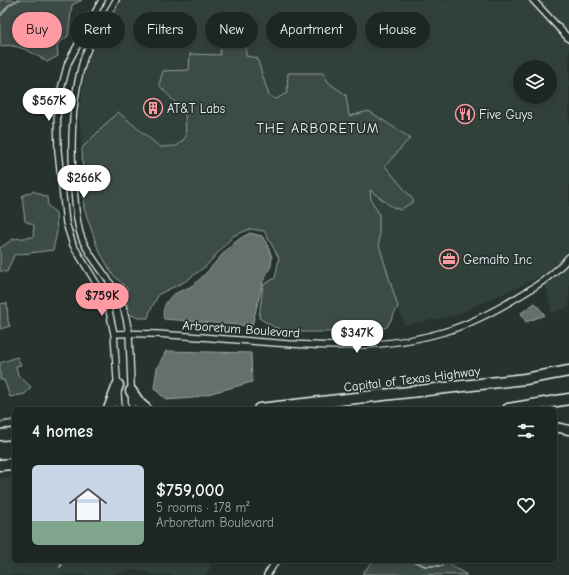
<!DOCTYPE html>
<html lang="en">
<head>
<meta charset="utf-8">
<style>
	:root { --surface:#1c2622; --page:#252e2a; --text:#f1f3f6; --muted:#a0a5a5; --line:#3a4340; --accent:#ff9aa2 }
	body { margin:0; font-family:"Comic Neue",sans-serif; background:var(--page); color:var(--text); height:100vh; display:flex; flex-direction:column; font-size:15px; white-space:nowrap }
	* { box-sizing:border-box; margin:0 }
	p { font-size:13px; color:var(--muted) }
	.icon { flex:none; width:22px; height:22px; fill:none; stroke:currentColor; stroke-width:2; stroke-linecap:round; stroke-linejoin:round }
	.map { position:relative; flex:1; overflow:hidden }
	.side { position:absolute; left:12px; top:407px; width:545px; height:156px; display:flex; flex-direction:column; background:var(--surface); border-radius:6px; box-shadow:0 2px 6px #0003,0 0 0 1px var(--line) }
	.side>* { flex:none }
	.guide { position:absolute; left:12px; top:12px; width:545px; height:36px; display:flex; gap:8px }
	.fabs { position:absolute; left:513px; top:60px; display:grid; gap:8px }
	.fabs a { display:grid; place-items:center; width:44px; height:44px; border-radius:50%; background:var(--surface); box-shadow:0 2px 6px #0003,0 0 0 1px var(--line); font-size:20px }
	.price { position:absolute; translate:-50% -34px; padding:0 9px; border-radius:14px; background:#fff; color:#222; font-size:13px; line-height:26px; filter:drop-shadow(0 1px 2px #0008) }
	.price::after { content:''; position:absolute; left:50%; top:24px; width:12px; height:9px; margin-left:-6px; background:inherit; clip-path:polygon(0 0,100% 0,50% 100%) }
	.price.current { background:var(--accent); color:#111 }
	ul { padding:0; list-style:none }
	li { display:flex; align-items:center; gap:12px; height:100px; padding:0 20px }
	li span { display:grid; place-items:center; flex:none; width:112px; height:80px; border-radius:6px; color:#555 }
	li>.icon { margin-inline-start:auto }
	span .icon { width:48px; height:48px; fill:#fffc; stroke-width:1 }
	li b { font-size:17px }
	h2 { display:flex; justify-content:space-between; align-items:center; height:48px; padding:0 20px; font-size:17px }
	.chip { padding:0 14px; border-radius:18px; background:var(--surface); box-shadow:0 2px 6px #0003,0 0 0 1px var(--line); font-size:14px; line-height:36px }
	.chip.current { background:var(--accent); color:#111 }
	.map>svg:first-child { display:block }
	.built { fill:#333f3a; fill-rule:evenodd }
	.green { fill:#3e4b47; stroke:#939ea0 }
	.water { fill:#636f6d; stroke:#98a3a5 }
	.lines { fill:none; stroke-linecap:round; stroke-linejoin:round }
	.stream { stroke:#98a3a5; stroke-width:2 }
	.street-casing { stroke:#e8f1f8; stroke-width:8 }
	.secondary-casing { stroke:#e8f1f8; stroke-width:11 }
	.highway-casing { stroke:#e8f1f8; stroke-width:13 }
	.street { stroke:#26332d; stroke-width:5.5 }
	.secondary { stroke:#26332d; stroke-width:8 }
	.highway { stroke:#26332d; stroke-width:10 }
	.labels { text-anchor:middle; dominant-baseline:central; stroke-width:3.5; stroke-linejoin:round; paint-order:stroke }
	.poi-label { font-size:13px; fill:#e8f1f8; stroke:#26332d; text-anchor:start }
	.street-label { font-size:13px; fill:#e8f1f8; stroke:#26332d }
	.neighbourhood-label { font-size:14px; letter-spacing:1px; fill:#e8f1f8; stroke:#26332d }
</style>
</head>
<body>
<div class="map">
<svg width="569" height="575" viewBox="0 0 569 575">
	<rect width="100%" height="100%" fill="#26332d"/>
	<filter id="ink" filterUnits="userSpaceOnUse"><feTurbulence type="fractalNoise" baseFrequency=".025" numOctaves="2"/><feDisplacementMap in="SourceGraphic" scale="8" xChannelSelector="R" yChannelSelector="G"/><feConvolveMatrix kernelMatrix="1 2 1 2 8 2 1 2 1" color-interpolation-filters="sRGB"/></filter>
	<g filter="url(#ink)">
		<g class="built">
			<path d="M 120,0 L 569,0 L 569,307 L 552,313 L 543,275 L 454,316 L 404,325 L 379,245 L 379,214 L 371,200 L 370,190 L 389,205 L 413,201 L 385,166 L 410,138 L 349,116 L 346,95 L 329,83 L 322,73 L 276,99 L 269,96 L 264,81 L 221,55 L 159,85 L 185,113 L 186,137 L 177,146 L 160,147 L 118,112 L 82,148 L 79,112 L 87,62 L 105,23 ZM 520,67 L 550,67 L 550,97 L 520,97 Z"/>
			<path d="M 14,477 L 14,561 L 214,561 L 206,575 L 156,575 L 137,569 L 108,575 L 0,575 L 0,478 Z"/>
		</g>
		<g class="green">
			<path d="M 0,0 L 82,0 L 72,5 L 68,36 L 57,45 L 58,56 L 47,62 C 34,53 17,43 0,46 Z"/>
			<path d="M 221,37 L 235,37 L 235,45 L 246,46 L 246,56 L 257,58 L 269,96 L 276,99 L 287,93 L 288,73 L 323,73 L 329,83 L 346,95 L 349,116 L 369,111 L 410,138 L 385,166 L 414,201 L 400,210 L 389,205 L 370,190 L 371,200 L 379,214 L 379,245 L 398,307 L 387,327 L 371,332 L 292,332 L 274,327 L 259,318 L 263,285 L 275,278 L 279,258 L 264,231 L 250,229 L 233,236 L 206,266 L 186,281 L 159,294 L 150,311 L 148,318 L 138,318 L 127,313 L 127,288 L 113,275 L 98,249 L 84,208 L 82,148 L 118,112 L 160,147 L 177,146 L 186,137 L 185,113 L 159,85 L 163,71 L 189,70 L 190,54 L 220,55 Z"/>
			<path d="M 33,191 L 47,197 L 48,206 L 56,213 L 57,232 L 53,250 L 14,255 L 7,272 L 0,271 L 0,248 L 13,239 L 33,237 L 34,225 L 25,221 L 22,196 Z"/>
			<path d="M 7,303 L 8,321 L 10,326 L 0,329 L 0,304 Z"/>
			<path d="M 17,357 L 21,365 L 16,366 L 18,375 L 31,387 L 25,394 L 10,397 L 4,380 L 0,380 L 0,363 Z"/>
			<path d="M 373,561 L 451,561 L 450,565 L 467,575 L 362,574 Z"/>
		</g>
		<g class="water">
			<path d="M 250,233 L 262,236 L 268,246 L 272,257 L 271,266 L 263,281 L 252,326 L 164,319 C 162,312 164,305 169,299 C 173,292 186,290 193,285 C 214,269 225,244 250,233 Z"/>
			<path d="M 535,303 L 545,315 L 526,322 L 521,313 Z"/>
			<path d="M 166,351 L 251,353 L 252,382 L 193,398 L 166,400 L 154,388 L 157,368 Z"/>
		</g>
		<g class="lines">
			<g class="stream">
				<path d="M 0,16 L 9,5 L 18,0"/>
				<path d="M 0,422 L 14,420"/>
				<path d="M 413,561 L 425,566 L 442,566"/>
				<path d="M 60,567 L 62,564"/>
			</g>
			<g class="street-casing">
				<g id="street">
					<path d="M 102,0 L 68,63 L 57,104 L 58,151 L 66,223 L 73,245 L 101,291 L 108,306 L 114,334 L 119,409"/>
					<path d="M 116,0 C 106,19 89,41 83,61 C 70,106 70,154 75,200 C 76,212 77,227 82,239 C 91,260 109,277 119,298 C 125,308 127,322 129,333 L 132,409"/>
					<path d="M 533,0 L 569,39"/>
					<path d="M 114,334 C 143,332 172,335 201,337 C 280,343 363,355 440,333 C 463,327 485,316 506,304 C 528,291 552,278 569,257"/>
					<path d="M 267,575 L 276,561"/>
				</g>
			</g>
			<g class="secondary-casing">
				<path id="secondary" d="M 555,427 L 569,430"/>
			</g>
			<g class="highway-casing">
				<g id="highway">
					<path d="M 131,391 L 140,404 L 146,409"/>
					<path d="M 109,409 L 118,385"/>
					<path d="M 259,409 L 525,379 L 569,371"/>
					<path d="M 508,409 L 569,399"/>
					<path d="M 0,435 L 14,434"/>
					<path d="M 0,465 L 14,464"/>
				</g>
			</g>
			<use href="#street" class="street"/>
			<use href="#secondary" class="secondary"/>
			<use href="#highway" class="highway"/>
		</g>
	</g>
	<defs>
		<g id="building-ring" transform="scale(1)"><circle r="9.5" fill="#26332d" stroke="#ff9aa2" stroke-width="1.5"/><path d="M-4-6H4V6H1V3H-1V6H-4ZM-2.5-4.3h1.7v1.8h-1.7ZM.8-4.3h1.7v1.8H.8ZM-2.5-1h1.7V.8h-1.7ZM.8-1h1.7V.8H.8Z" fill="#ff9aa2"/></g>
		<g id="restaurant-ring" transform="scale(1)"><circle r="9.5" fill="#26332d" stroke="#ff9aa2" stroke-width="1.5"/><path d="M-5-6h1v4h1v-4h1v4h1v-4h1v5L-1.5 .5V6h-2V.5L-5-1ZM5-6V6H3V1.5H1.5Q1.5-4 5-6Z" fill="#ff9aa2"/></g>
		<g id="office-ring" transform="scale(1)"><circle r="9.5" fill="#26332d" stroke="#ff9aa2" stroke-width="1.5"/><path d="M-6-3h4V-5.5h4V-3h4V5H-6ZM-1-4.5V-3h2v-1.5ZM-6 0V1H6V0Z" fill="#ff9aa2"/></g>
	</defs>
	<g fill-rule="evenodd">
		<use href="#building-ring" x="153" y="108"/>
		<use href="#restaurant-ring" x="465" y="114"/>
		<use href="#office-ring" x="449" y="259"/>
	</g>
	<g class="labels">
		<g class="poi-label">
			<text x="167" y="108">AT&amp;T Labs</text>
			<text x="479" y="114">Five Guys</text>
			<text x="463" y="259">Gemalto Inc</text>
		</g>
		<g class="street-label">
			<text transform="translate(241 329) rotate(4)">Arboretum Boulevard</text>
			<text transform="translate(412 379) rotate(-7)">Capital of Texas Highway</text>
		</g>
		<g class="neighbourhood-label">
			<text x="318" y="128">THE ARBORETUM</text>
		</g>
	</g>
</svg>
<div class="fabs">
<a><svg class="icon" aria-label="layers" viewBox="0 0 24 24"><path d="M12 4l9 5-9 5-9-5zM3 14l9 5 9-5"/></svg></a>
</div>
<b class="price" style="left:49px;top:122px">$567K</b>
<b class="price" style="left:84px;top:199px">$266K</b>
<b class="price current" style="left:102px;top:317px">$759K</b>
<b class="price" style="left:357px;top:354px">$347K</b>
<div class="guide">
<a class="chip current">Buy</a>
<a class="chip">Rent</a>
<a class="chip">Filters</a>
<a class="chip">New</a>
<a class="chip">Apartment</a>
<a class="chip">House</a>
</div>
<section class="side">
<h2>4 homes<svg class="icon" aria-label="filters" viewBox="0 0 24 24"><path d="M4 7h16M4 17h16"/><circle cx="9" cy="7" r="2"/><circle cx="15" cy="17" r="2"/></svg></h2>
<ul>
<li><span style="background:linear-gradient(#c9d6e8 70%,#7fa58c 0)"><svg class="icon" aria-label="home" viewBox="0 0 24 24"><path d="M3 11l9-7 9 7M6 9v11h12V9"/></svg></span><div><b>$759,000</b><p>5 rooms · 178 m²</p><p>Arboretum Boulevard</p></div><svg class="icon" aria-label="heart" viewBox="0 0 24 24"><path d="M12 20l-8-8c-3-5 5-10 8-4 3-6 11-1 8 4z"/></svg></li>
</ul>
</section>
</div>
</body>
</html>
